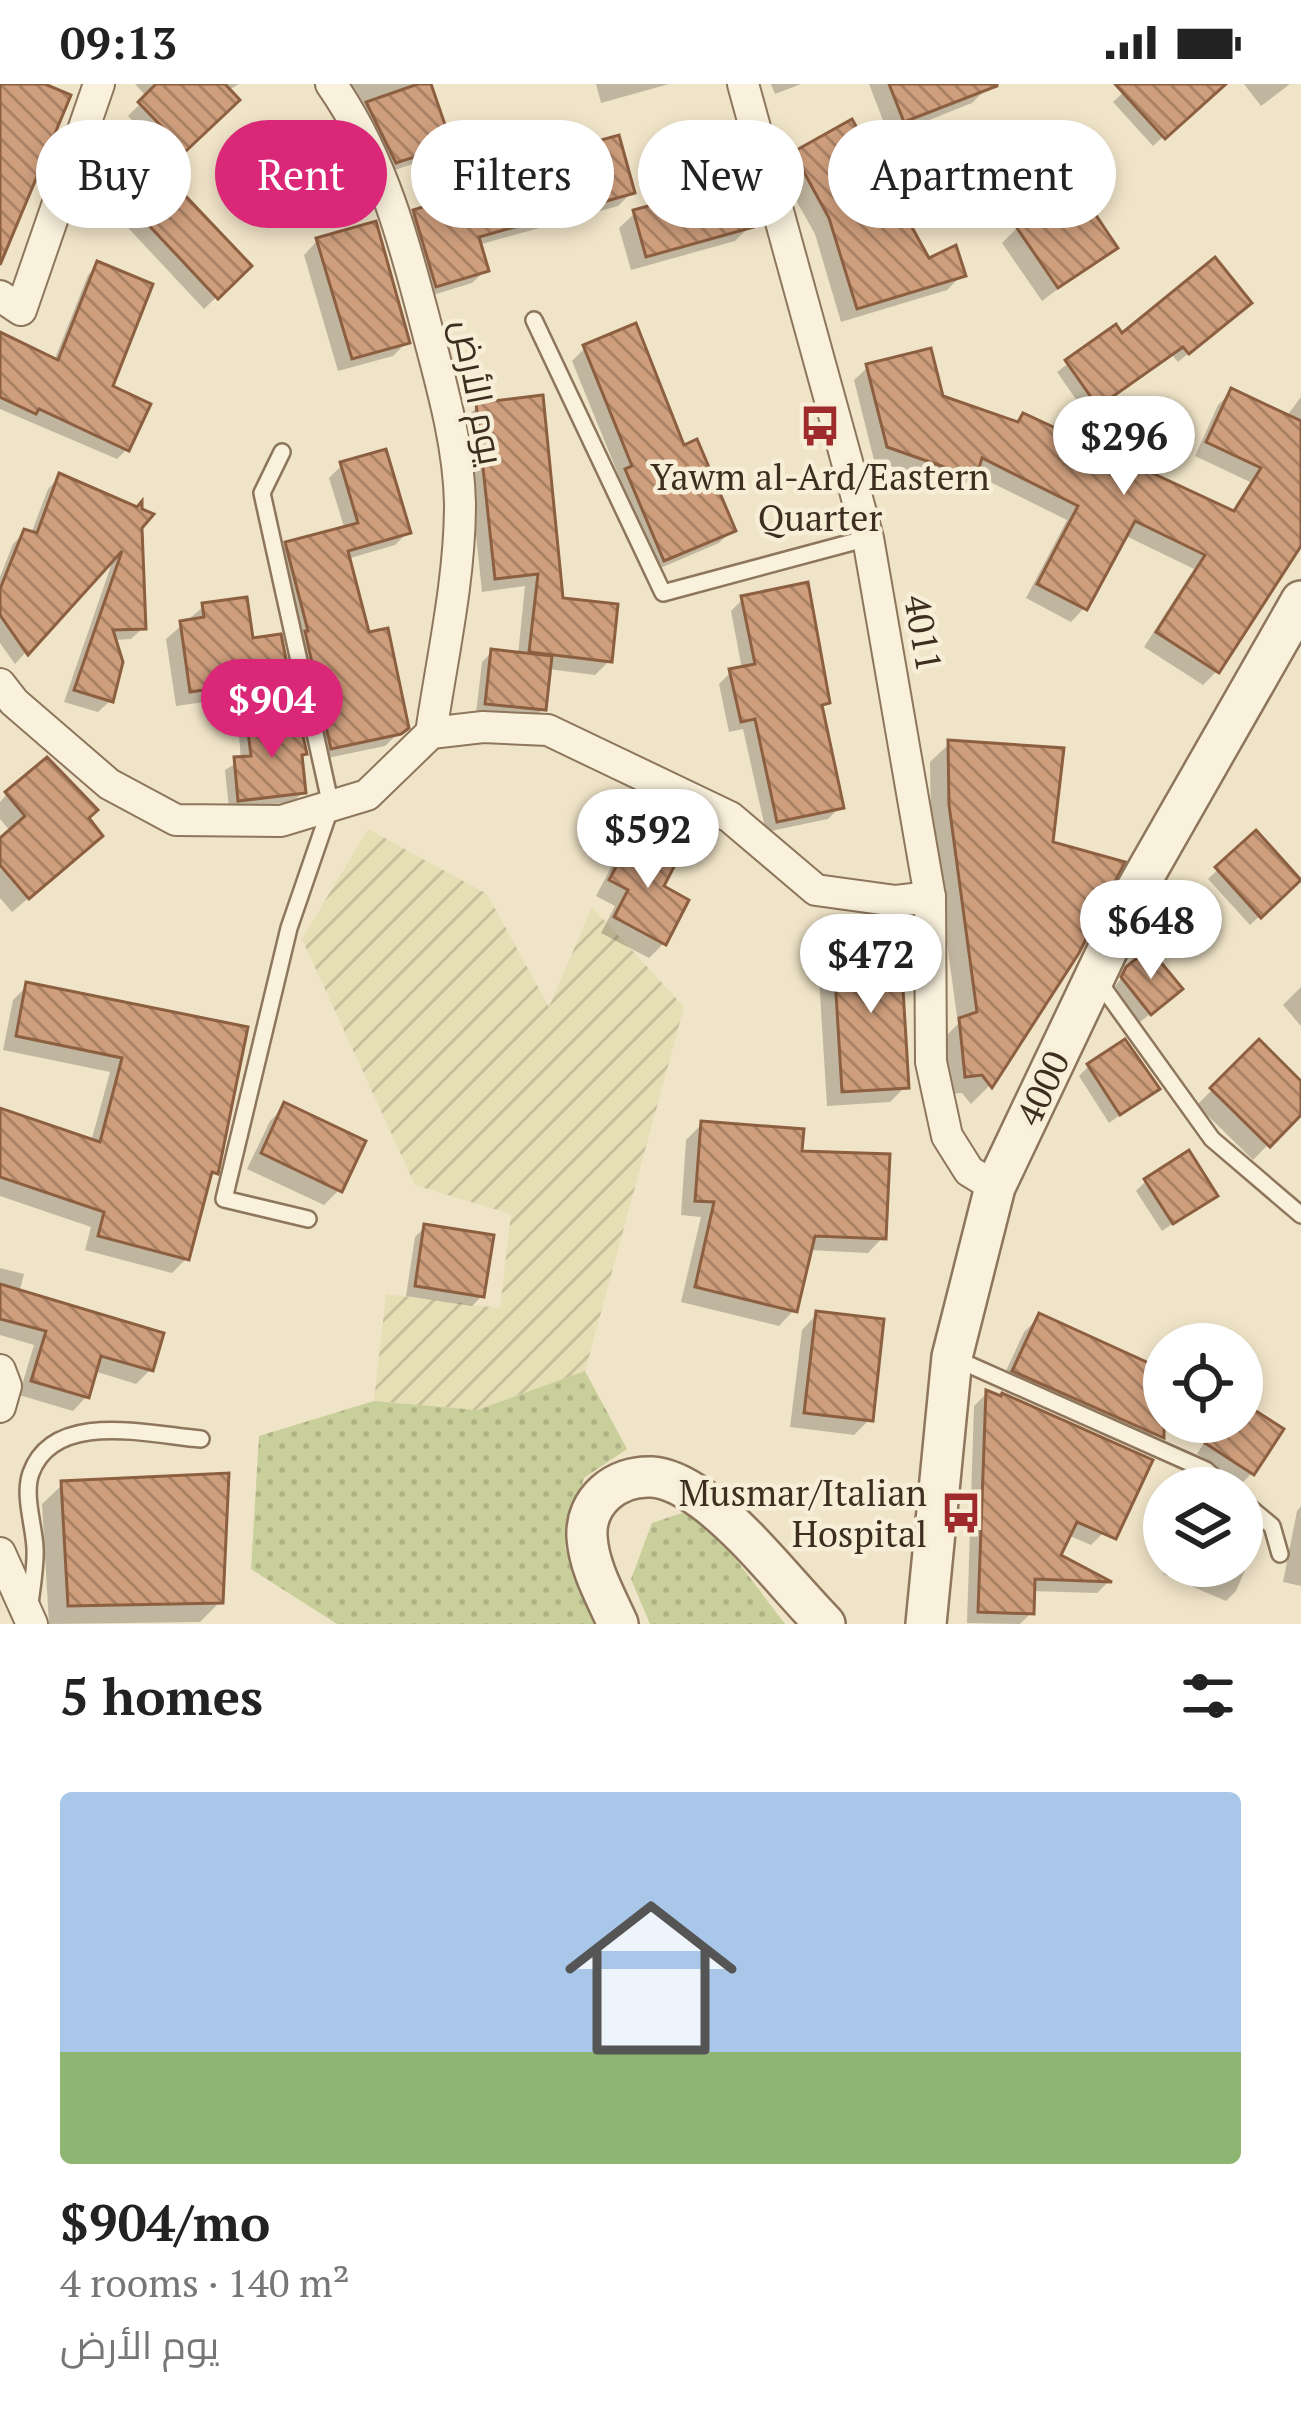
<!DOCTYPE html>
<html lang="en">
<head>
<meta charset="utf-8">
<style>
	:root { --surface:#fff; --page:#f6f6f6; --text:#222; --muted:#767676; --accent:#db2777 }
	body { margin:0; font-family:"PT Serif",Cairo,serif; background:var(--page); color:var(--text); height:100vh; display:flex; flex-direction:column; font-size:45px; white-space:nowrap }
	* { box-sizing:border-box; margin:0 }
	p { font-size:39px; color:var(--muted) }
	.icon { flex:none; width:66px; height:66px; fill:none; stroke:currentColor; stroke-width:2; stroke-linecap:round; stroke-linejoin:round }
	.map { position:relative; height:1540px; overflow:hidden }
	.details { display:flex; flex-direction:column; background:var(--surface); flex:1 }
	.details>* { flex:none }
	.guide { position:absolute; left:36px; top:36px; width:1230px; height:108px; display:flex; gap:24px }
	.fabs { position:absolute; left:1143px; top:1239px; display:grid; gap:24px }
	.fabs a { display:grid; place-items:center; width:120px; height:120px; border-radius:50%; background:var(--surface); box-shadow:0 6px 18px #0003; font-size:60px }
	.price { position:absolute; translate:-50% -102px; padding:0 27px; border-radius:42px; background:#fff; color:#222; font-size:39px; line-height:78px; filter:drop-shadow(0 3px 6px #0008) }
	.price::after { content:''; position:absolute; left:50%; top:72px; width:36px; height:27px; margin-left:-18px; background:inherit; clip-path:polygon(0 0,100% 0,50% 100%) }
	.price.on { background:var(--accent); color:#fff }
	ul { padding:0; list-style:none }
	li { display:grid; align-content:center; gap:24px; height:636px; padding:0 60px }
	li span { display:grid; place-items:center; height:372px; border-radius:12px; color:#555 }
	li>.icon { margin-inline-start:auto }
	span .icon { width:216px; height:216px; fill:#fffc; stroke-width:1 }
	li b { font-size:51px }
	h2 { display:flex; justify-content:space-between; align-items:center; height:144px; padding:0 60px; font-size:51px }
	.chip { padding:0 42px; border-radius:54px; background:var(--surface); box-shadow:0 6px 18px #0003; font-size:42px; line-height:108px }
	.chip.on { background:var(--accent); color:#fff }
	.status { display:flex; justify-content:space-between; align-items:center; height:84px; padding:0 60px; background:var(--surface); direction:ltr }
	.status svg { height:33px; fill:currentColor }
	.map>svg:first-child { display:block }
	.farmland { fill:url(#farmland-furrows) }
	.green { fill:url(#green-dots) }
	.shadow { fill:#0003 }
	.building { fill:url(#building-back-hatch); stroke:#8d5f41; stroke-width:3 }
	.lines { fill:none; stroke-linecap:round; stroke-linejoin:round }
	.service-casing { stroke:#8d765c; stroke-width:20 }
	.minor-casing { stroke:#8d765c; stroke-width:34 }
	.tertiary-casing { stroke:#8d765c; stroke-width:44 }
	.service { stroke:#faf1dc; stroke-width:15 }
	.minor { stroke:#faf1dc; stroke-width:30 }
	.tertiary { stroke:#faf1dc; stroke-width:39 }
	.labels { text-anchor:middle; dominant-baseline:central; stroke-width:9; stroke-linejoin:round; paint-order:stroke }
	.street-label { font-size:36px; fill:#3d2e20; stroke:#f7eed8 }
	.poi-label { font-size:36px; fill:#3d2e20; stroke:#f7eed8 }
</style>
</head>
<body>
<div class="status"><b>09:13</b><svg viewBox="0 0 49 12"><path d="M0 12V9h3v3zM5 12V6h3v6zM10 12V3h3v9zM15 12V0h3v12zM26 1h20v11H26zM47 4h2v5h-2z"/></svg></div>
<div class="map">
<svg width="1301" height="1540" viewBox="0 0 1301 1540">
	<defs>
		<pattern id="farmland-furrows" width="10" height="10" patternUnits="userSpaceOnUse" patternTransform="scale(3)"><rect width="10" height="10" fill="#e6deb5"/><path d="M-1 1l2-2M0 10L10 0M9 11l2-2" fill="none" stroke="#c6bf9b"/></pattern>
		<pattern id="green-dots" width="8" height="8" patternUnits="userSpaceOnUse" patternTransform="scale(3)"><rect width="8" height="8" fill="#c9cf9b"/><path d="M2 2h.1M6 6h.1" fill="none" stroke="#aeb285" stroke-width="1.8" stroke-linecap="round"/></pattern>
		<pattern id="building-back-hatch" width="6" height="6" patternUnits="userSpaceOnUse" patternTransform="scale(3)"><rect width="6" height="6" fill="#cf9f7d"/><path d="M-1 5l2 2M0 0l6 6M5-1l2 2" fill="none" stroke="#a98266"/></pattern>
	</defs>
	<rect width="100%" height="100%" fill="#f0e4c8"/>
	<path class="farmland" d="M 368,745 L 487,810 L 549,923 L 592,823 L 684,923 L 585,1287 L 477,1326 L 374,1317 L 386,1210 L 500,1224 L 511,1130 L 415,1101 L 302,855 Z"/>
	<g class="green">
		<path d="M 585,1287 L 627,1365 L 584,1394 L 565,1463 L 598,1540 L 337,1540 L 251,1485 L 259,1352 L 374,1317 L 477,1326 Z"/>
		<path d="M 697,1424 L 785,1540 L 650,1540 L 631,1495 L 652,1439 Z"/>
	</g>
	<g class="shadow">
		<path d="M 135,0 L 239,0 L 227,7 L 165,84 L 175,105 L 248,182 L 204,225 L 101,115 L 157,62 L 128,32 L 147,13 Z"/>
		<path d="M 344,0 L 416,0 L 434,18 L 448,60 L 436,72 L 383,90 Z"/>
		<path d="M 596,0 L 669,0 L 601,19 Z"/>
		<path d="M 771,0 L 801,0 L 775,10 Z"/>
		<path d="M 869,0 L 986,0 L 988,3 L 972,19 L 889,52 Z"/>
		<path d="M 1132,0 L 1199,0 L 1209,11 L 1153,62 L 1113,18 Z"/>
		<path d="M 1244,0 L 1290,0 L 1261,22 Z"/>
		<path d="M 851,39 L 928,177 L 962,191 L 947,206 L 841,238 L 815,150 L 779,86 L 794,71 Z"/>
		<path d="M 487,91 L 632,108 L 618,122 L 478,161 L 486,186 L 472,199 L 423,214 L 401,142 L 415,128 L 475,110 L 473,105 Z"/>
		<path d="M 635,129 L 750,142 L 735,157 L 631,186 L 619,144 Z"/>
		<path d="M 1017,144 L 1114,163 L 1042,217 L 1002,159 Z"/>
		<path d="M 317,157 L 407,258 L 393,272 L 338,287 L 304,171 Z"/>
		<path d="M 98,181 L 109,303 L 127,365 L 117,375 L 0,325 L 0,253 L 54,277 L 88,191 Z"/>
		<path d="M 1238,228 L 1178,278 L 1172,271 L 1087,331 L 1057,288 L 1115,244 L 1122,253 Z"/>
		<path d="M 585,264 L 682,365 L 732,446 L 719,459 L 651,488 L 614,401 L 620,395 L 572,277 Z"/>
		<path d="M 868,283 L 1231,429 L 1250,398 L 1195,372 L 1218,321 L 1232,307 L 1286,333 L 1301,313 L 1301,456 L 1216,588 L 1203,601 L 1144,563 L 1194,485 L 1124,451 L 1084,524 L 1071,538 L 1026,514 L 1067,436 L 974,390 L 959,406 L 874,376 L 854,296 Z"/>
		<path d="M 478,322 L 560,516 L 609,577 L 595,591 L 548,585 L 543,625 L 533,635 L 476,629 L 482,578 L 492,568 L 518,571 L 525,502 L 482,508 L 464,336 Z"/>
		<path d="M 342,381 L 408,448 L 395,461 L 347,475 L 366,551 L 405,643 L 385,662 L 318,676 L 274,473 L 287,460 L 345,446 L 329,394 Z"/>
		<path d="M 59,393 L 139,442 L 143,544 L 131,555 L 113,556 L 110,617 L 98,628 L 64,618 L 115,470 L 15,580 L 0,559 L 0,493 L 13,460 L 25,448 L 31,450 L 48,405 Z"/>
		<path d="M 743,515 L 827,618 L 820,626 L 840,723 L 828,735 L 766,748 L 743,645 L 729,648 L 719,600 L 731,588 L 742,585 L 731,527 Z"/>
		<path d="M 204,522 L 284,579 L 269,594 L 257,596 L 240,613 L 176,622 L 166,555 Z"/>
		<path d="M 249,642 L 299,673 L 303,708 L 293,718 L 229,725 L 225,686 L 241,676 L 239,652 Z"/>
		<path d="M 950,659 L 1050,760 L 1082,857 L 989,1002 L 971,1020 L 962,1009 L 947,1010 L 942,956 L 958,940 L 931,742 L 930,678 Z"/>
		<path d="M 7,710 L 85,735 L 84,767 L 12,828 L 0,814 L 0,758 L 11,748 L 0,735 L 0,718 Z"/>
		<path d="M 1255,750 L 1297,797 L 1250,841 L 1208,795 Z"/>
		<path d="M 634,755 L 659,803 L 664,859 L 649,874 L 601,849 L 615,822 L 596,812 L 618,770 Z"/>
		<path d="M 834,863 L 905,1003 L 890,1018 L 827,1022 L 818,878 Z"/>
		<path d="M 1128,885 L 1169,915 L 1140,938 L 1113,905 Z"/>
		<path d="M 27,902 L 244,945 L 215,1088 L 207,1096 L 187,1174 L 172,1189 L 85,1166 L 91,1143 L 0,1112 L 0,1043 L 91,1058 L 110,988 L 3,966 L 13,916 Z"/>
		<path d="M 1301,903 L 1301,942 L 1283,921 Z"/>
		<path d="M 1259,959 L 1301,1001 L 1301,1027 L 1253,1076 L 1197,1021 Z"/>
		<path d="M 1089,982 L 1156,1005 L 1109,1039 L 1079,992 Z"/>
		<path d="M 285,1022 L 339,1106 L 324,1121 L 247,1085 L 270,1037 Z"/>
		<path d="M 702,1040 L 799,1069 L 883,1153 L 868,1169 L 809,1166 L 794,1226 L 779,1242 L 681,1218 L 701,1133 L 681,1131 L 686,1056 Z"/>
		<path d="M 1146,1097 L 1214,1111 L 1162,1147 L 1136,1107 Z"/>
		<path d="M 425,1143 L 482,1212 L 472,1222 L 406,1212 L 415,1153 Z"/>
		<path d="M 0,1184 L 24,1190 L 19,1209 L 150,1286 L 136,1300 L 94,1287 L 86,1313 L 73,1327 L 19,1311 L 34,1261 L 0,1251 Z"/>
		<path d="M 817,1230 L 870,1335 L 854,1351 L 790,1343 L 802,1246 Z"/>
		<path d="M 1039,1233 L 1164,1289 L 1164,1328 L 1155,1349 L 1139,1365 L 999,1302 L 1024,1248 Z"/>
		<path d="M 986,1310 L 1000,1315 L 1103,1449 L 1091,1461 L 1068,1451 L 1057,1473 L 1107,1499 L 1097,1509 L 1032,1507 L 1031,1529 L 1020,1540 L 967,1539 L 974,1322 Z"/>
		<path d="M 1242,1322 L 1252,1389 L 1242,1399 L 1197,1370 L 1217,1338 L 1242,1338 Z"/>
		<path d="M 63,1400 L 220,1518 L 200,1538 L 49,1540 L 42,1420 Z"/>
		<path d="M 1301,1422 L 1301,1502 L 1283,1498 L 1297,1427 Z"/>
		<path d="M 1242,1449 L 1258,1456 L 1236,1507 L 1226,1517 L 1163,1490 L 1167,1482 L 1242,1482 Z"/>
	</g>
	<g class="building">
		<path d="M 0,0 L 45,0 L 71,11 L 0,181 Z"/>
		<path d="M 156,0 L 225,0 L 240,16 L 169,83 L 184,100 L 179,105 L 252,182 L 218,215 L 111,101 L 167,48 L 138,18 Z"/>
		<path d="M 418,0 L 431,0 L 452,61 L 396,79 L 366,18 Z"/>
		<path d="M 889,0 L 997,0 L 997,2 L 904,38 Z"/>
		<path d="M 1115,0 L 1226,0 L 1165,55 Z"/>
		<path d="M 852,35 L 929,174 L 956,161 L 966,192 L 857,225 L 829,134 L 793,68 Z"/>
		<path d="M 619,51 L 635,109 L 479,153 L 489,187 L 436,203 L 413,126 L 489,103 L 485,88 Z"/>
		<path d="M 741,97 L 754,143 L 646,173 L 633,126 Z"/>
		<path d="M 1075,100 L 1118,164 L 1058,204 L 1015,141 Z"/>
		<path d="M 376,137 L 410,259 L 352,275 L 316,154 Z"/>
		<path d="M 1215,173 L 1252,219 L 1189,270 L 1183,263 L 1098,323 L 1065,276 L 1116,240 L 1122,249 Z"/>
		<path d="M 97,177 L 153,200 L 113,302 L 151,320 L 129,367 L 39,325 L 36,330 L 0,313 L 0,248 L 58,276 Z"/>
		<path d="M 636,239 L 684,361 L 697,355 L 736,447 L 664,477 L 625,385 L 632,382 L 583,261 Z"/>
		<path d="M 931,264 L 943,312 L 1018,338 L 1023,329 L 1234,427 L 1261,384 L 1206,358 L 1231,304 L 1301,337 L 1301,462 L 1219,589 L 1156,548 L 1205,471 L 1135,437 L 1087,526 L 1037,500 L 1078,422 L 982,374 L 976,394 L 887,363 L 866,280 Z"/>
		<path d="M 543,311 L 563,514 L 618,520 L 612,578 L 529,568 L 538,490 L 495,495 L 476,319 Z"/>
		<path d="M 386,365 L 411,449 L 348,467 L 369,548 L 388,544 L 409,644 L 401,650 L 331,665 L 305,547 L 308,547 L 285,458 L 358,439 L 340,378 Z"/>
		<path d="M 59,389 L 137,423 L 142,417 L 142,425 L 154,430 L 142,444 L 146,545 L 113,546 L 123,578 L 113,618 L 74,606 L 122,467 L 28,571 L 0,531 L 0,505 L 24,445 L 37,449 Z"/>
		<path d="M 808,498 L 830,619 L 822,621 L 844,724 L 777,738 L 755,635 L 741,638 L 729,585 L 755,580 L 741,512 Z"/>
		<path d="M 247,513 L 253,554 L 281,550 L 287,580 L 257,584 L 259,598 L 190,608 L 180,537 L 204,533 L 202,519 Z"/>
		<path d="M 491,565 L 552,572 L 546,626 L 485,620 Z"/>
		<path d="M 299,634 L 307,670 L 302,671 L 306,709 L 238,717 L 234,673 L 251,672 L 247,639 Z"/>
		<path d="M 948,656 L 1064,664 L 1053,758 L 1125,778 L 1079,869 L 992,1004 L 982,991 L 965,993 L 959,934 L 977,928 L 949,721 Z"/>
		<path d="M 47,673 L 98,726 L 89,734 L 103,752 L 29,815 L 0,781 L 0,754 L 25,732 L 5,708 Z"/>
		<path d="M 1256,746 L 1301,796 L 1261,834 L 1215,783 Z"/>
		<path d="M 633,751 L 678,775 L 664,802 L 689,816 L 666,861 L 614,833 L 628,806 L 609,796 Z"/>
		<path d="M 900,856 L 909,1004 L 842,1008 L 833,860 Z"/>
		<path d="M 1149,864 L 1183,905 L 1151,931 L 1121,893 L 1126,883 Z"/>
		<path d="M 26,898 L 248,943 L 218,1090 L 212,1088 L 189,1176 L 98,1152 L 104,1128 L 0,1093 L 0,1024 L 100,1058 L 122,974 L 16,952 Z"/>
		<path d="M 1125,955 L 1160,1005 L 1120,1031 L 1087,980 Z"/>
		<path d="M 1259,955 L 1301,997 L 1301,1031 L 1270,1063 L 1210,1004 Z"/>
		<path d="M 284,1018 L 366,1057 L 342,1108 L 261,1069 Z"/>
		<path d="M 701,1037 L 804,1045 L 802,1067 L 890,1070 L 886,1155 L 815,1152 L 797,1228 L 695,1203 L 714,1118 L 695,1117 Z"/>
		<path d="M 1189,1066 L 1218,1112 L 1173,1140 L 1144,1095 Z"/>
		<path d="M 424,1140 L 494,1151 L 484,1213 L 415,1202 Z"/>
		<path d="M 0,1200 L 164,1249 L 153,1287 L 101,1272 L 89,1314 L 31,1297 L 46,1247 L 0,1235 Z"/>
		<path d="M 816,1227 L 884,1235 L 873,1337 L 804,1329 Z"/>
		<path d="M 1039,1229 L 1164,1286 L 1164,1354 L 1012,1287 Z"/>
		<path d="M 986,1306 L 1001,1312 L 1002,1309 L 1153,1376 L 1116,1455 L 1077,1438 L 1061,1471 L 1112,1498 L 1035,1495 L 1034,1530 L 978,1528 Z"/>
		<path d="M 1242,1318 L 1284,1345 L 1254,1391 L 1205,1359 L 1218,1338 L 1242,1338 Z"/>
		<path d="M 229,1389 L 223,1519 L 68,1522 L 61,1397 Z"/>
	</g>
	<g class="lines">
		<g class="service-casing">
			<g id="service">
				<path d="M 534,236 L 663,509 L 868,454"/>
				<path d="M 282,368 L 262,409 L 331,722 L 289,844 L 224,1115 L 308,1135"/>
				<path d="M 1097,895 L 1212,1055 L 1301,1131"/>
				<path d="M 954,1274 L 1206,1386 L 1227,1404"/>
				<path d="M 1242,1417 L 1272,1442 L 1280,1470"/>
				<path d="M 30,1520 C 32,1502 36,1482 35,1464 C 34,1441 23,1411 31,1389 C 54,1325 151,1351 201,1355"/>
			</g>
		</g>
		<g class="minor-casing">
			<g id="minor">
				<path d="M 331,0 C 385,77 407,168 430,257 C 444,310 459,365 460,420 C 460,496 442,574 431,649"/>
				<path d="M 743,0 L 868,454 L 930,813 L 931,978 L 947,1052 L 969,1087 L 995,1103"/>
				<path d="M 0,212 L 21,226 L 99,0"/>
				<path d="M 0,600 L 14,618 L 109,700 L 176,736 L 281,737 L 367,711 L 431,649 L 483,643 L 548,646 L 730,733 L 816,806 L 896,817 L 930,813"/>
				<path d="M 0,1286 L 6,1302 L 0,1323"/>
				<path d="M 0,1469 L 32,1540"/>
			</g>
		</g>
		<g class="tertiary-casing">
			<g id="tertiary">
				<path d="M 618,1540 C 606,1513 589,1484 587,1453 C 585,1417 616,1391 652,1393 C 669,1394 688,1405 702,1415 C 746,1447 787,1501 825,1540"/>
				<path d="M 926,1540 L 952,1273 L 995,1103 L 1136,806 L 1301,517"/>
			</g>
		</g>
		<use href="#service" class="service"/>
		<use href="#minor" class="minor"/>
		<use href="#tertiary" class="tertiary"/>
	</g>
	<defs>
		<g id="bus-bare" transform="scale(3.24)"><path d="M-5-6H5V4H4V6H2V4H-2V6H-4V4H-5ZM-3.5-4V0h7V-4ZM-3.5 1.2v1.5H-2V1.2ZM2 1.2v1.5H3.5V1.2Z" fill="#9e2a2b" stroke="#f7eed8" stroke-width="2.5" paint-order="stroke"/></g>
	</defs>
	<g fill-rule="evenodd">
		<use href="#bus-bare" x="820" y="342"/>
		<use href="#bus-bare" x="961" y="1429"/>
	</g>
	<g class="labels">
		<g class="street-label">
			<text transform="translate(479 308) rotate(79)">يوم الأرض</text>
			<text transform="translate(924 549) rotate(80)">4011</text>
			<text transform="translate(1042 1004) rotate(-65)">4000</text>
		</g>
		<g class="poi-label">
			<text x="820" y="392">Yawm al-Ard/Eastern<tspan x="820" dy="41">Quarter</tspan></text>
			<text x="927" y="1408" text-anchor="end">Musmar/Italian<tspan x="927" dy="41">Hospital</tspan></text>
		</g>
	</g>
</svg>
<div class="fabs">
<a><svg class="icon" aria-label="locate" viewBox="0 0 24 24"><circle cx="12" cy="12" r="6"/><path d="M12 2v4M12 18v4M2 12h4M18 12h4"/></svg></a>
<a><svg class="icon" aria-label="layers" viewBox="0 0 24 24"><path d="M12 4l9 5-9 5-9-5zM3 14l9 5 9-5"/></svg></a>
</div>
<b class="price" style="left:1124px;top:414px">$296</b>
<b class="price on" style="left:272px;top:677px">$904</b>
<b class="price" style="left:648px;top:807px">$592</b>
<b class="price" style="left:1151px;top:898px">$648</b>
<b class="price" style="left:871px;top:932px">$472</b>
<div class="guide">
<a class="chip">Buy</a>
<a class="chip on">Rent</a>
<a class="chip">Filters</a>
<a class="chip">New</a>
<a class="chip">Apartment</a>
</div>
</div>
<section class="details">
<h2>5 homes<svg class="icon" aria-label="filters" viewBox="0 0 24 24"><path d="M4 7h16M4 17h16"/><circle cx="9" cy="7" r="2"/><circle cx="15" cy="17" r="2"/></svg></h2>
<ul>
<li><span style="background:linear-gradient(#a9c7e8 70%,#8fb573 0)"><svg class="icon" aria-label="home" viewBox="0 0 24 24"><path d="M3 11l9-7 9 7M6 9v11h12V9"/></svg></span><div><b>$904/mo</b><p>4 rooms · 140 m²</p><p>يوم الأرض</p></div></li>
</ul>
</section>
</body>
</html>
